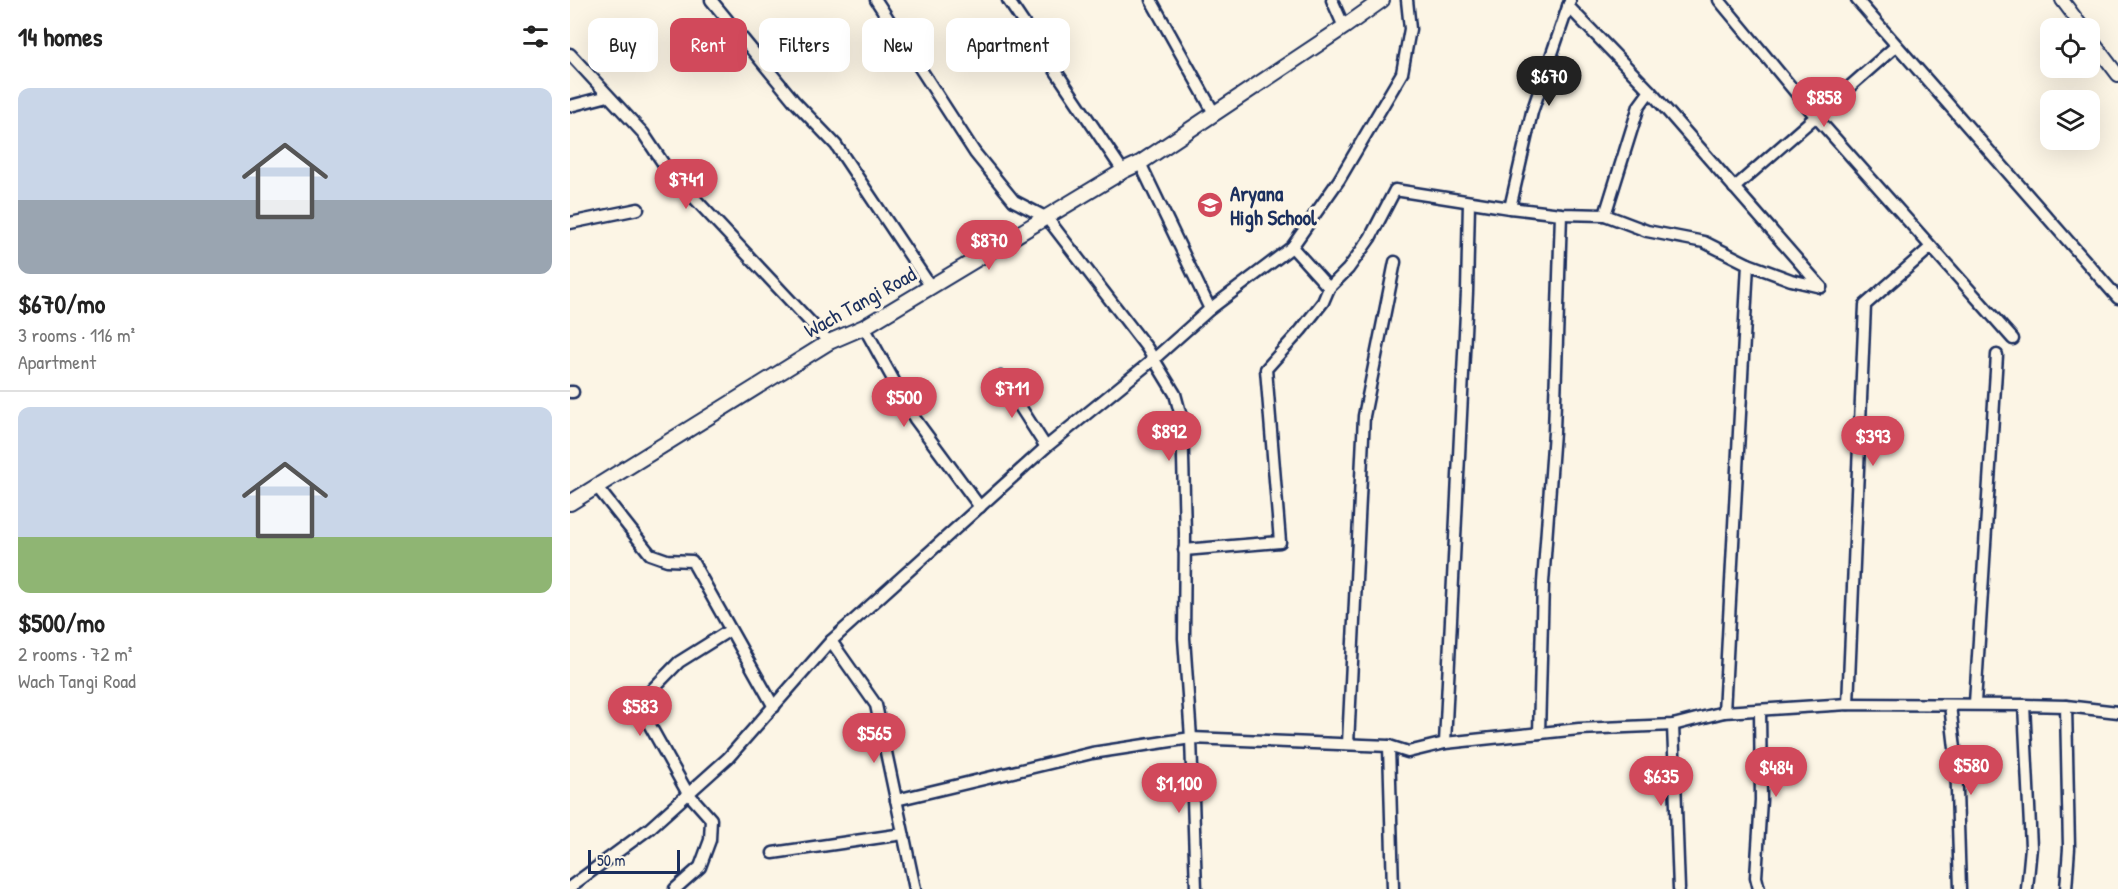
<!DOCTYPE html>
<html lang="en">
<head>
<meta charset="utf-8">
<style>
	:root { --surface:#fff; --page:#f6f6f6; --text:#222; --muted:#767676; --line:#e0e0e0; --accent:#d1495b }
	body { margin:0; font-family:"Patrick Hand",sans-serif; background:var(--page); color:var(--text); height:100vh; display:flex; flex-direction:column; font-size:22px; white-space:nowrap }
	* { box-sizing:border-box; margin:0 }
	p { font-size:20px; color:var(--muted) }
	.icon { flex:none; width:33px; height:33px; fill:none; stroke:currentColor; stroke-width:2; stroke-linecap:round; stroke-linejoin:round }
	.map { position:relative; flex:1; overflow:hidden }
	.sheet { display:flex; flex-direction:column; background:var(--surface); width:570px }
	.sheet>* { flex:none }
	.guide { position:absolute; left:18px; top:18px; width:570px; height:54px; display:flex; gap:12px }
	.buttons { position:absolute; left:1470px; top:18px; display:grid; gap:12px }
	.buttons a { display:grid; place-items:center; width:60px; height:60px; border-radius:12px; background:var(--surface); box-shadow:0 6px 24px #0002; font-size:30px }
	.scale { position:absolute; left:18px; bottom:15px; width:92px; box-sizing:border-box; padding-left:6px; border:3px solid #1b2f5e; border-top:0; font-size:16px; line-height:21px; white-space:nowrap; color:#1b2f5e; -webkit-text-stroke:4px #fcf5e5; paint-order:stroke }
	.price { position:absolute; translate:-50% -51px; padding:0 14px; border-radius:21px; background:var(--accent); color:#fff; font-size:20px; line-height:39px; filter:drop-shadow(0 2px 3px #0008) }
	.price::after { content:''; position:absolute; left:50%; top:36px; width:18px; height:14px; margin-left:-9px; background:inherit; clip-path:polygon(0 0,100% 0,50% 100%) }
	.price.on { background:#222; color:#fff }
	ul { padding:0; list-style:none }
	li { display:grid; align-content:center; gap:12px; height:318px; padding:0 18px }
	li+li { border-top:2px solid var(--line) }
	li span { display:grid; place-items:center; height:186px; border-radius:12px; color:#555 }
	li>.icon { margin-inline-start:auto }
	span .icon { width:108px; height:108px; fill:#fffc; stroke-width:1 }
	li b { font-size:26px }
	h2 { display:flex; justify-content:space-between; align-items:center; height:72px; padding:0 18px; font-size:26px }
	.tag { padding:0 21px; border-radius:12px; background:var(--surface); box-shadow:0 6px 24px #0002; font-size:21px; line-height:54px }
	.tag.on { background:var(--accent); color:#fff }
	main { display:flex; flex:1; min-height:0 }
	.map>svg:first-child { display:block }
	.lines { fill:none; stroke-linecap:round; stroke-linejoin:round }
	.minor-casing { stroke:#1b2f5e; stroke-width:15 }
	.tertiary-casing { stroke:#1b2f5e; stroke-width:16 }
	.secondary-casing { stroke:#1b2f5e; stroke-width:18 }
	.minor { stroke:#fcf5e5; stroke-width:10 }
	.tertiary { stroke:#fcf5e5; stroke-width:12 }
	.secondary { stroke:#fcf5e5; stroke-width:14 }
	.labels { text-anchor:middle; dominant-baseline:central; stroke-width:6; stroke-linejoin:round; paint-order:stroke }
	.poi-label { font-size:21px; font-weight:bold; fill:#1b2f5e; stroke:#fcf5e5; text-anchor:start }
	.street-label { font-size:21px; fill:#1b2f5e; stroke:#fcf5e5 }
</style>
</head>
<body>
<main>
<section class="sheet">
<h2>14 homes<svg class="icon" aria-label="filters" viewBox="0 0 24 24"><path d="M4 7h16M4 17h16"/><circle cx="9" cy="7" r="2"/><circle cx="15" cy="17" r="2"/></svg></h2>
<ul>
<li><span style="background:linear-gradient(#c9d6e8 60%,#9aa5b1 0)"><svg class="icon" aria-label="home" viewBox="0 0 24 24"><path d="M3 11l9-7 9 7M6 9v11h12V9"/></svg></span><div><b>$670/mo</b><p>3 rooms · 116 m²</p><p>Apartment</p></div></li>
<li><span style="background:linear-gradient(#c9d6e8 70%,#8fb573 0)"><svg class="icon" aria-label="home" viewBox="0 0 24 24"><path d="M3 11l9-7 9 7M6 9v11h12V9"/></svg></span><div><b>$500/mo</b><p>2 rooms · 72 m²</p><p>Wach Tangi Road</p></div></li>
</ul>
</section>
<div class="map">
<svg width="1548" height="889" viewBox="0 0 1548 889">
	<rect width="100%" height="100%" fill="#fcf5e5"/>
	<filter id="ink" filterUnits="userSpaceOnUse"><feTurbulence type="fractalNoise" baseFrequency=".0167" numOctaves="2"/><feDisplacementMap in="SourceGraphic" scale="12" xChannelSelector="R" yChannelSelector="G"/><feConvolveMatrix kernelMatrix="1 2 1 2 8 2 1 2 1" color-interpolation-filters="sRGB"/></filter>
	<g filter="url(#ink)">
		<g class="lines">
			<g class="minor-casing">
				<g id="minor">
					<path d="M 141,0 L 224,101 L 266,145 L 361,287"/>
					<path d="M 306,0 L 405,153 L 444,201 L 477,218 L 577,348 L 605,394 L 612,420 L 615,533 L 614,638 L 621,738 L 626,889"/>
					<path d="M 438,0 L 553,171"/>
					<path d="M 581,0 L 644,113"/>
					<path d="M 762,0 L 774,27"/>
					<path d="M 1149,0 L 1246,117 L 1443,339"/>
					<path d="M 1287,0 L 1548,298"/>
					<path d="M 998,6 L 1080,91 L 1251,287"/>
					<path d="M 0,54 L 73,133 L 97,169 L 259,342"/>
					<path d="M 0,106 L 38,96"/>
					<path d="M 570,163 L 640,309"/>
					<path d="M 1164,188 L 1326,46"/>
					<path d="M 940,208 L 962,112 L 1000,1"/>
					<path d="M 1035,215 L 1069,106 L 1080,91"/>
					<path d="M 0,223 L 68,209"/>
					<path d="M 722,247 L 759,288"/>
					<path d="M 294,327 L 345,419 L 410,507"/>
					<path d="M 431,377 L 476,447"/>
					<path d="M 0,392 L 3,392"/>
					<path d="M 27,487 L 80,554 L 97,560 L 122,561 L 204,707"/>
					<path d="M 614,550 L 710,542 L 696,369 L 731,330 L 753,302 L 759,288 L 778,269 L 800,238 L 825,190 L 940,208 L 991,214 L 1035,215 L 1077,231 L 1134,242 L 1178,264 L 1221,280 L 1251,287"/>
					<path d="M 261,641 L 306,705 L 345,889"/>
					<path d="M 1405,703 L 1427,355"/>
					<path d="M 1278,704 L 1295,305 L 1361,247"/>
					<path d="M 1380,705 L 1386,757 L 1390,889"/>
					<path d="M 1454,705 L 1461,847 L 1457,889"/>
					<path d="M 1496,706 L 1499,848 L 1496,889"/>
					<path d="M 1154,712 L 1178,264"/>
					<path d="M 1103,725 L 1109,889"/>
					<path d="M 969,733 L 973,583 L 984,432 L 991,214"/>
					<path d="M 875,743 L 897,292 L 899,203"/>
					<path d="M 778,744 L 794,416 L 825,262"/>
					<path d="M 819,746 L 823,889"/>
					<path d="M 326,800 L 522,753 L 621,738 L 819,746 L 838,752 L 875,743 L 1009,729 L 1103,725 L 1154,712 L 1278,704 L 1454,705 L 1496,706 L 1548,712"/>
					<path d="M 203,853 L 333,834"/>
					<path d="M 0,887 L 80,828 L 158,758 L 261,641 L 476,447 L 584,359 L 640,309 L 722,247 L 769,180 L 832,73 L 840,29 L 837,0"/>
					<path d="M 105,889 L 130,867 L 140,840 L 141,819 L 117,792 L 68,704 L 109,662 L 160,630"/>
					<path d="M 1189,889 L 1186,877 L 1191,800 L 1190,711"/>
				</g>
			</g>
			<g class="tertiary-casing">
				<g id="tertiary">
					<path d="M 1492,0 L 1513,28"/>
					<path d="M 1520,38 L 1548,75"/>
				</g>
			</g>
			<g class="secondary-casing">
				<path id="secondary" d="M 0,503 L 259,342 L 294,327 L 553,171 L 570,163 L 774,27 L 812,0"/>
			</g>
			<use href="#minor" class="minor"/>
			<use href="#tertiary" class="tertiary"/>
			<use href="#secondary" class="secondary"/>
		</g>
	</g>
	<defs>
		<g id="school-disc" transform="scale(1.35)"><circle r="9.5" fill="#d1495b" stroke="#fcf5e5"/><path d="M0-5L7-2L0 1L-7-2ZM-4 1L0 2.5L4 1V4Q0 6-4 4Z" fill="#fff"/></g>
	</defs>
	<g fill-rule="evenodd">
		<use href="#school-disc" x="640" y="205"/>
	</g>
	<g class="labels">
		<g class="poi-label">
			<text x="660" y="193">Aryana<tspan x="660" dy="24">High School</tspan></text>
		</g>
		<g class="street-label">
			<text transform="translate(290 302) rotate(-29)">Wach Tangi Road</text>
		</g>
	</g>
</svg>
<div class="buttons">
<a><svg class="icon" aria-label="locate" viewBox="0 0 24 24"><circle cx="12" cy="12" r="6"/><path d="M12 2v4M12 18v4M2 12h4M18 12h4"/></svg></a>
<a><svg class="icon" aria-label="layers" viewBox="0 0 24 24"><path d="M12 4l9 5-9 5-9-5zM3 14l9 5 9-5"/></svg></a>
</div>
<div class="scale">50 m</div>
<b class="price on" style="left:979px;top:107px">$670</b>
<b class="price" style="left:1254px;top:128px">$858</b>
<b class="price" style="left:116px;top:210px">$741</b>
<b class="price" style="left:419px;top:271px">$870</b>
<b class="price" style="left:442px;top:419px">$711</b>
<b class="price" style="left:334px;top:428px">$500</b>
<b class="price" style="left:599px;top:462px">$892</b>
<b class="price" style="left:1303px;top:467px">$393</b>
<b class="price" style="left:70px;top:737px">$583</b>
<b class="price" style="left:304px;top:764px">$565</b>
<b class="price" style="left:1401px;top:796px">$580</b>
<b class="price" style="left:1206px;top:798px">$484</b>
<b class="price" style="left:1091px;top:807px">$635</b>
<b class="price" style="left:609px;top:814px">$1,100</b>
<div class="guide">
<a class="tag">Buy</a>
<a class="tag on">Rent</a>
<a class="tag">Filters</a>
<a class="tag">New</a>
<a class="tag">Apartment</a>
</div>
</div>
</main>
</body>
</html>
